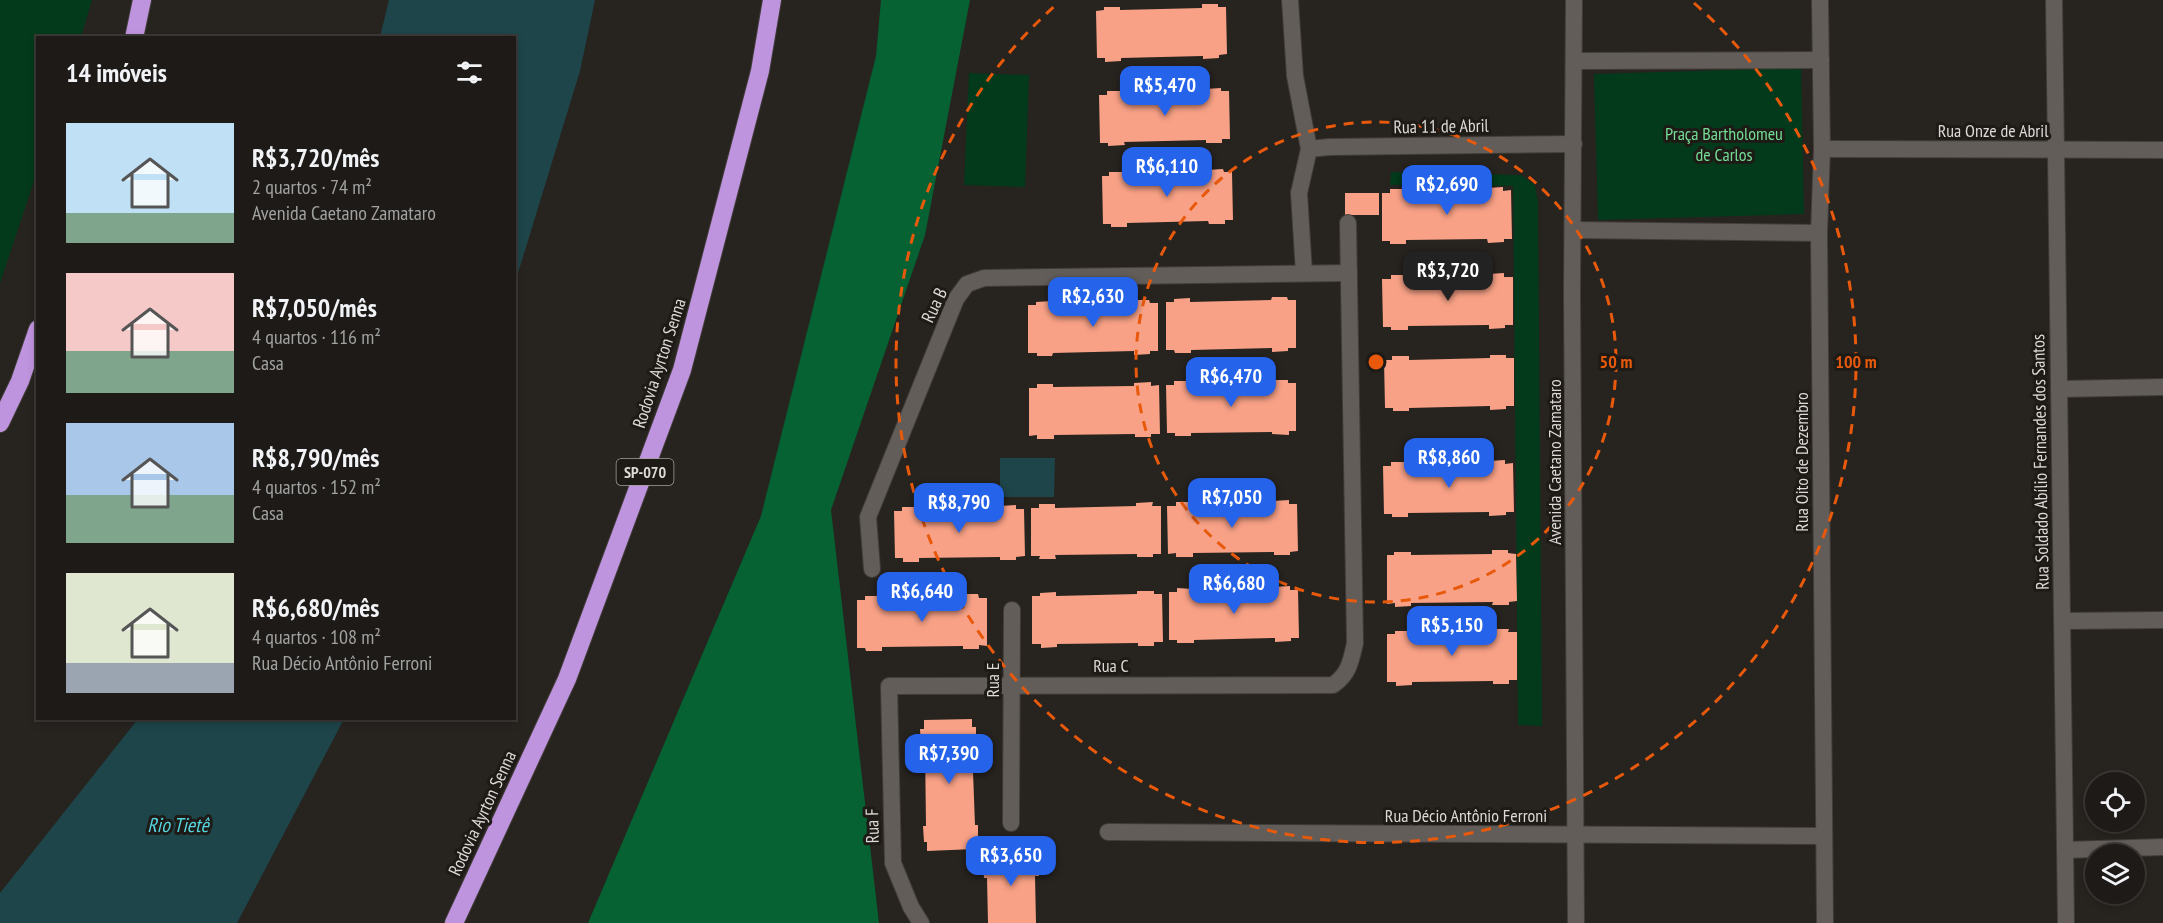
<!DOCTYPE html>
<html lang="pt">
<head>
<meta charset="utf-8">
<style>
	:root { --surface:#1d1a17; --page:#252320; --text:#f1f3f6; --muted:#a0a1a1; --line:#3b3836; --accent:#2563eb }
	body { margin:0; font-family:"PT Sans Narrow",sans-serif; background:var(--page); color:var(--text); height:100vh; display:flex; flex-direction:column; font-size:22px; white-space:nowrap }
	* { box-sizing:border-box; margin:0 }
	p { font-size:20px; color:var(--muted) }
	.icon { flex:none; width:33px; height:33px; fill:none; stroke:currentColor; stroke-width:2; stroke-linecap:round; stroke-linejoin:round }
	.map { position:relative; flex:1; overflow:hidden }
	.details { position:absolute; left:36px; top:36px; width:480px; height:684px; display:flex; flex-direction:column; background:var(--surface); border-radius:0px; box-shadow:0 3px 9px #0003,0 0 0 2px var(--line) }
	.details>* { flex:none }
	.fabs { position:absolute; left:2085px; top:772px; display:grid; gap:12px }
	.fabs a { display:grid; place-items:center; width:60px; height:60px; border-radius:50%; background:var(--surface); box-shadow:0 3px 9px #0003,0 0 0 2px var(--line); font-size:30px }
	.price { position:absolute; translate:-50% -51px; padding:0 14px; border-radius:12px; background:var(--accent); color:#fff; font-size:20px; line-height:39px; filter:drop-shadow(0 2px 3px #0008) }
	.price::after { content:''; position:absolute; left:50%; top:36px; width:18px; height:14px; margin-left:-9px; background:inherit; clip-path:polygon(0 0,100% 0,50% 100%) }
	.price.current { background:#222; color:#fff }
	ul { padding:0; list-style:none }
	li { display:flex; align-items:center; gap:18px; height:150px; padding:0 30px }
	li span { display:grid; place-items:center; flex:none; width:168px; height:120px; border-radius:0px; color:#555 }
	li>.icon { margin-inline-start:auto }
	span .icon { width:72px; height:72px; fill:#fffc; stroke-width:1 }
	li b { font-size:26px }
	h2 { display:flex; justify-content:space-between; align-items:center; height:72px; padding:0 30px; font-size:26px }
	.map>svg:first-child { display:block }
	.green { fill:#023a1b }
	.forest { fill:#066232 }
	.water { fill:#1e4549 }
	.building { fill:#f8a186 }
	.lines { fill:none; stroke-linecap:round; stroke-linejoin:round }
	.service-casing { stroke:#413d3a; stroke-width:18 }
	.minor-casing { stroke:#413d3a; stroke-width:18 }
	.secondary-casing { stroke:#413d3a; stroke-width:18 }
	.motorway-casing { stroke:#413d3a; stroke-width:20 }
	.service { stroke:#635d59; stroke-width:16 }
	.minor { stroke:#635d59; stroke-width:16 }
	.secondary { stroke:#635d59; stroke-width:16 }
	.motorway { stroke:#bf94de; stroke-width:18 }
	.ring { fill:none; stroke:#e8590c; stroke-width:3; stroke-dasharray:10 8 }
	.labels { text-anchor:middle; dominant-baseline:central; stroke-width:6; stroke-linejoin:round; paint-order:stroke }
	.shield { fill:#1e1a16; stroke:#a3a09d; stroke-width:1.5 }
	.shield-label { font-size:16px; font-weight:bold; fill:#dcd9d7 }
	.street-label { font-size:18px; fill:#dcd9d7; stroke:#1e1a16 }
	.park-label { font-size:18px; fill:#74dd96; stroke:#1e1a16 }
	.water-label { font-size:20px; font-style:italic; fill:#54d5e0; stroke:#1e1a16 }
	.centre { fill:#e8590c; stroke:#1e1a16; stroke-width:3 }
	.ring-label { font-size:18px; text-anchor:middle; font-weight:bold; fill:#e8590c; stroke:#1e1a16; stroke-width:6; stroke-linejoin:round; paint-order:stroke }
</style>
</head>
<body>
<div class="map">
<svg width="2163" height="923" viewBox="0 0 2163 923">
	<rect width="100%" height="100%" fill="#27231f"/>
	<g class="green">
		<path d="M 0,0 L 92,0 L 81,37 L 38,38 L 37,172 L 0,283 Z"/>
		<path d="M 1801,68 L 1804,214 L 1598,220 L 1594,74 Z"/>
		<path d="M 969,73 L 1029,75 L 1025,187 L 964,185 Z"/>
		<path d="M 1391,172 L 1521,175 L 1535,185 L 1538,202 L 1542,726 L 1518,725 L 1513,186 L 1390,185 Z"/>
	</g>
	<path class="forest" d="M 881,0 L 970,0 L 925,235 L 831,510 L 879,923 L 588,923 L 761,516 L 876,56 Z"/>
	<g class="water">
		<path d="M 389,0 L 595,0 L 580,71 L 515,283 L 514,38 L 380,37 Z"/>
		<path d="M 1000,458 L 1055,458 L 1054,497 L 1000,497 Z"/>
		<path d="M 138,719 L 344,719 L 237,923 L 0,923 L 0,893 Z"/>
	</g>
	<g class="building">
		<path d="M 1202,4 L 1218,4 L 1218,7 L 1226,7 L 1227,54 L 1219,55 L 1219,58 L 1203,59 L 1203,56 L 1121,58 L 1121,61 L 1105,62 L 1105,58 L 1097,58 L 1096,11 L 1104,10 L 1104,7 L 1120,7 L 1120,10 L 1202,8 Z"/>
		<path d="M 1221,88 L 1221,91 L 1229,91 L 1230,139 L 1222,139 L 1222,143 L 1206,143 L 1206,140 L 1124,142 L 1125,145 L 1108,146 L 1108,143 L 1100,143 L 1099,95 L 1107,95 L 1107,91 L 1123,91 L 1123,94 L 1205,91 L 1205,89 Z"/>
		<path d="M 1223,169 L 1224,172 L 1232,172 L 1233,220 L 1225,220 L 1225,224 L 1209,224 L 1208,221 L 1127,223 L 1127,227 L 1111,227 L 1111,224 L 1103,224 L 1102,176 L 1109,176 L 1109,172 L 1126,172 L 1126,175 L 1207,173 L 1207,170 Z"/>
		<path d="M 1503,187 L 1503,191 L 1511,190 L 1512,239 L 1504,239 L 1504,242 L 1488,243 L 1487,239 L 1406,240 L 1406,244 L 1390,244 L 1390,241 L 1382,241 L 1382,193 L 1390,193 L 1390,189 L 1406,189 L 1406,192 L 1487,191 L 1487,188 Z"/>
		<rect x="1345" y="193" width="34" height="22"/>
		<path d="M 1504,273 L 1504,277 L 1513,277 L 1513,325 L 1505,325 L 1505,328 L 1489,329 L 1489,325 L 1408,326 L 1408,330 L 1391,330 L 1391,327 L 1383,327 L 1382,279 L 1391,279 L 1391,275 L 1407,275 L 1407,278 L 1488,277 L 1488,274 Z"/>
		<path d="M 1272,297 L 1287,297 L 1288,300 L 1296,300 L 1296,348 L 1288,348 L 1288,351 L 1272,352 L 1272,348 L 1191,350 L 1191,353 L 1175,353 L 1174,350 L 1166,350 L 1166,302 L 1174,302 L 1174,299 L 1190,298 L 1190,302 L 1271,300 Z"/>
		<path d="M 1134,300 L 1149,300 L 1150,303 L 1158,303 L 1158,351 L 1150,351 L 1150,354 L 1134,355 L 1134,351 L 1053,353 L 1052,356 L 1037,356 L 1037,353 L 1028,353 L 1028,305 L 1036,305 L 1036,302 L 1052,301 L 1052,305 L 1133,303 Z"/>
		<path d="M 1490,355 L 1506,355 L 1506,358 L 1514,358 L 1514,406 L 1506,406 L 1506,409 L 1490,410 L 1490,406 L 1409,408 L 1409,411 L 1393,411 L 1393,408 L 1385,408 L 1384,360 L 1392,360 L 1392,356 L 1409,356 L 1409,360 L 1490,358 Z"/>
		<path d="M 1272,380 L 1288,380 L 1288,383 L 1296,383 L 1296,431 L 1289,431 L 1289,435 L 1272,434 L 1272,432 L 1191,433 L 1191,436 L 1175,436 L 1175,433 L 1167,433 L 1166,385 L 1174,385 L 1174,381 L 1191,381 L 1191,385 L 1272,383 Z"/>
		<path d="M 1151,382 L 1151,386 L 1159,385 L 1160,434 L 1151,434 L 1151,437 L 1135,437 L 1135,434 L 1054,435 L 1054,439 L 1037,439 L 1037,435 L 1029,436 L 1029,388 L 1037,388 L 1037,384 L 1053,384 L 1053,387 L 1134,386 L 1134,383 Z"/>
		<path d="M 1505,460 L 1505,464 L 1513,463 L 1514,512 L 1506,512 L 1506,515 L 1489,516 L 1489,512 L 1408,513 L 1408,517 L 1392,517 L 1392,514 L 1384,514 L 1383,466 L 1391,466 L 1391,462 L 1407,462 L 1408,465 L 1489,464 L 1489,461 Z"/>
		<path d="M 1289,500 L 1289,504 L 1297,504 L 1298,551 L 1290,552 L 1290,555 L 1274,555 L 1274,552 L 1193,553 L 1193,557 L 1176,557 L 1176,553 L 1168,554 L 1167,506 L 1176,506 L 1176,502 L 1192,502 L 1192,505 L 1273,504 L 1273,501 Z"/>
		<path d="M 1153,502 L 1152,506 L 1161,506 L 1161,554 L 1153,554 L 1153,557 L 1137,557 L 1137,554 L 1055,555 L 1056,559 L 1039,559 L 1040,556 L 1031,556 L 1031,508 L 1039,508 L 1039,504 L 1055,504 L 1055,508 L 1136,506 L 1136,503 Z"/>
		<path d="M 1016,505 L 1016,509 L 1024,509 L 1025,556 L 1016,557 L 1016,560 L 1000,560 L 1000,557 L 919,558 L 919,562 L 903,562 L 903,558 L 895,558 L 894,511 L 902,511 L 902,507 L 918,507 L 918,510 L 1000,509 L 1000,506 Z"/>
		<path d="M 1492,550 L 1508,550 L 1508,553 L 1516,554 L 1517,601 L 1509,602 L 1509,605 L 1492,605 L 1493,602 L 1411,603 L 1411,606 L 1395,607 L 1395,603 L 1387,604 L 1387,555 L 1394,555 L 1394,552 L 1411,552 L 1411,555 L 1492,554 Z"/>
		<path d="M 1290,586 L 1290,590 L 1298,590 L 1299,638 L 1291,638 L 1291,641 L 1275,642 L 1275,638 L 1194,640 L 1194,643 L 1177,643 L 1177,640 L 1169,640 L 1169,592 L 1177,592 L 1177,588 L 1193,589 L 1193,591 L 1274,590 L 1274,587 Z"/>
		<path d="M 1137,591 L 1154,591 L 1154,594 L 1162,594 L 1163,642 L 1154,642 L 1154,646 L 1138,646 L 1138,643 L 1057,644 L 1057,647 L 1041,648 L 1041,644 L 1032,644 L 1032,596 L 1040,596 L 1040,593 L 1056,592 L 1056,596 L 1137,594 Z"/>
		<path d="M 962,594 L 978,594 L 979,598 L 987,598 L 987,646 L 979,645 L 979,649 L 963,649 L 963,646 L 882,647 L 882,651 L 866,651 L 865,648 L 857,648 L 857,600 L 865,600 L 865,596 L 881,596 L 881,599 L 962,598 Z"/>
		<path d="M 1492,629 L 1509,629 L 1508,632 L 1517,632 L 1517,680 L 1509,680 L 1509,684 L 1493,684 L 1493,681 L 1412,682 L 1412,685 L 1396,686 L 1396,682 L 1387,682 L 1387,634 L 1395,634 L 1395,631 L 1411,631 L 1411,634 L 1493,632 Z"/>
		<path d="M 972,719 L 972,727 L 976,727 L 976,743 L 972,744 L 975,825 L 978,825 L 978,841 L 975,841 L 975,849 L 927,851 L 927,842 L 924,842 L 923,826 L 926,826 L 925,745 L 921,745 L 920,729 L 924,729 L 924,720 Z"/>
		<path d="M 1034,852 L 1034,860 L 1038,860 L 1039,876 L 1035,876 L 1036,923 L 988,923 L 987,878 L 984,878 L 983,862 L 987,861 L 986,854 Z"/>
	</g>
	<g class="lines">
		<g class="service-casing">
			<g id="service">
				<path d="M 1299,193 L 1304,273"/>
				<path d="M 872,569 L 868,517 L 956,299 L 967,284 L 984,278 L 1349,273"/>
				<path d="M 1011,823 L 1012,610"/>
				<path d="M 921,923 L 911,907 L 893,863 L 889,686 L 1333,685 C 1349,674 1351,661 1355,643 L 1348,223"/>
			</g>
		</g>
		<g class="minor-casing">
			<g id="minor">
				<path d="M 1290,0 L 1295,76 L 1309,149 L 1299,193"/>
				<path d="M 1820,0 L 1822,149 L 1819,233 L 1825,923"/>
				<path d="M 2054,0 L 2066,923"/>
				<path d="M 1575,61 L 1821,60"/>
				<path d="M 1309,149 L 1329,147 L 1574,144"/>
				<path d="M 1822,149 L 2163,150"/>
				<path d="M 1573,230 L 1819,233"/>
				<path d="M 2059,389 L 2163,387"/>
				<path d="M 2062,621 L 2163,620"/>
				<path d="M 1108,832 L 1823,836"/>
				<path d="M 2065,850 L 2163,847"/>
			</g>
		</g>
		<g class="secondary-casing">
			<path id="secondary" d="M 1574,0 L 1572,294 L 1576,923"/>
		</g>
		<g class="motorway-casing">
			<g id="motorway">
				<path d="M 134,38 L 142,0"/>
				<path d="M 0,423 L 20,381 L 38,329"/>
				<path d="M 454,923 L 567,679 L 682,370 L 760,71 L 772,0"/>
			</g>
		</g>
		<use href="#service" class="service"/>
		<use href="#minor" class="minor"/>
		<use href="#secondary" class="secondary"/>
		<use href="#motorway" class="motorway"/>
	</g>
	<g class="ring">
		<circle cx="1376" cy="362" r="240"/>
		<path d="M1694 3A480 480 0 1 1 1058 3"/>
	</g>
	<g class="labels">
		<rect class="shield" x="616.5" y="459" width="57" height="26" rx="4.5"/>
		<g class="shield-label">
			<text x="645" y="472">SP-070</text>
		</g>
		<g class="street-label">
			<text transform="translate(1441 126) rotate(-1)">Rua 11 de Abril</text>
			<text x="1993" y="130">Rua Onze de Abril</text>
			<text transform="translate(934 305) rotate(-65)">Rua B</text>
			<text transform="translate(659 363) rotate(-72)">Rodovia Ayrton Senna</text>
			<text transform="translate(1554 462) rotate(-90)">Avenida Caetano Zamataro</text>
			<text transform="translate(1801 462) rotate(-90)">Rua Oito de Dezembro</text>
			<text transform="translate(2040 462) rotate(-91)">Rua Soldado Abílio Fernandes dos Santos</text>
			<text x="1111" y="665">Rua C</text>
			<text transform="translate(992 680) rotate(-90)">Rua E</text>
			<text transform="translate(482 813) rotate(-65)">Rodovia Ayrton Senna</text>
			<text x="1466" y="815">Rua Décio Antônio Ferroni</text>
			<text transform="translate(872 826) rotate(-91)">Rua F</text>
		</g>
		<g class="park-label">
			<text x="1724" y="133">Praça Bartholomeu<tspan x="1724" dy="21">de Carlos</tspan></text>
		</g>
		<g class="water-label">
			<text x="178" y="825">Rio Tietê</text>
		</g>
	</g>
	<circle cx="1376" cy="362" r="9" class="centre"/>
	<g class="ring-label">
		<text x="1616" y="368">50 m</text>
		<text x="1856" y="368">100 m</text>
	</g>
</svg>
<div class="fabs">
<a><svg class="icon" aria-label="locate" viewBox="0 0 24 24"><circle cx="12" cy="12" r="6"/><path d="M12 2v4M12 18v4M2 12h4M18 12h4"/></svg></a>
<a><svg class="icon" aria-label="layers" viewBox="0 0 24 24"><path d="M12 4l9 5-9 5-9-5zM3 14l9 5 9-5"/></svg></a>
</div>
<b class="price" style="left:1165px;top:117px">R$5,470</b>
<b class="price" style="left:1167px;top:198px">R$6,110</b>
<b class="price" style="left:1447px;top:216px">R$2,690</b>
<b class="price current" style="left:1448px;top:302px">R$3,720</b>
<b class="price" style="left:1093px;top:328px">R$2,630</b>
<b class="price" style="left:1231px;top:408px">R$6,470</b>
<b class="price" style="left:1449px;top:489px">R$8,860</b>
<b class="price" style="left:1232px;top:529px">R$7,050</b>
<b class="price" style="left:959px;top:534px">R$8,790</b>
<b class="price" style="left:1234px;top:615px">R$6,680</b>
<b class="price" style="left:922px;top:623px">R$6,640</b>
<b class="price" style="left:1452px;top:657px">R$5,150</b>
<b class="price" style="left:949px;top:785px">R$7,390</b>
<b class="price" style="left:1011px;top:887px">R$3,650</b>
<section class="details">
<h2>14 imóveis<svg class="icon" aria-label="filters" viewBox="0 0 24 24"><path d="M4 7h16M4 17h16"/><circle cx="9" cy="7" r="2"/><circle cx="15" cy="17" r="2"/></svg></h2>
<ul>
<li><span style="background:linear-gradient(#bfe0f5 75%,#7fa58c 0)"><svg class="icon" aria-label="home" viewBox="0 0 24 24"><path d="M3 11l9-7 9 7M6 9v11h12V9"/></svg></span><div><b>R$3,720/mês</b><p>2 quartos · 74 m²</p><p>Avenida Caetano Zamataro</p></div></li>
<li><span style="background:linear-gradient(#f6c9c9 65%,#7fa58c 0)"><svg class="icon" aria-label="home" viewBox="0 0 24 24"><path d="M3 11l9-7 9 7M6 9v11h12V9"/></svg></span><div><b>R$7,050/mês</b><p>4 quartos · 116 m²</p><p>Casa</p></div></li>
<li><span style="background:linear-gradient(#a9c7e8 60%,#7fa58c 0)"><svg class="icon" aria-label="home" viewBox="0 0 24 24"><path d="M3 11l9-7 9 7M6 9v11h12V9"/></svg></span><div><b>R$8,790/mês</b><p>4 quartos · 152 m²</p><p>Casa</p></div></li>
<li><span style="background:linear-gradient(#dfe7d0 75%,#9aa5b1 0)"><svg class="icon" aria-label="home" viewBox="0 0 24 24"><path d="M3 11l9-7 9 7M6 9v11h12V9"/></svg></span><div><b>R$6,680/mês</b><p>4 quartos · 108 m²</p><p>Rua Décio Antônio Ferroni</p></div></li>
</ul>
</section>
</div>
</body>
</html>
